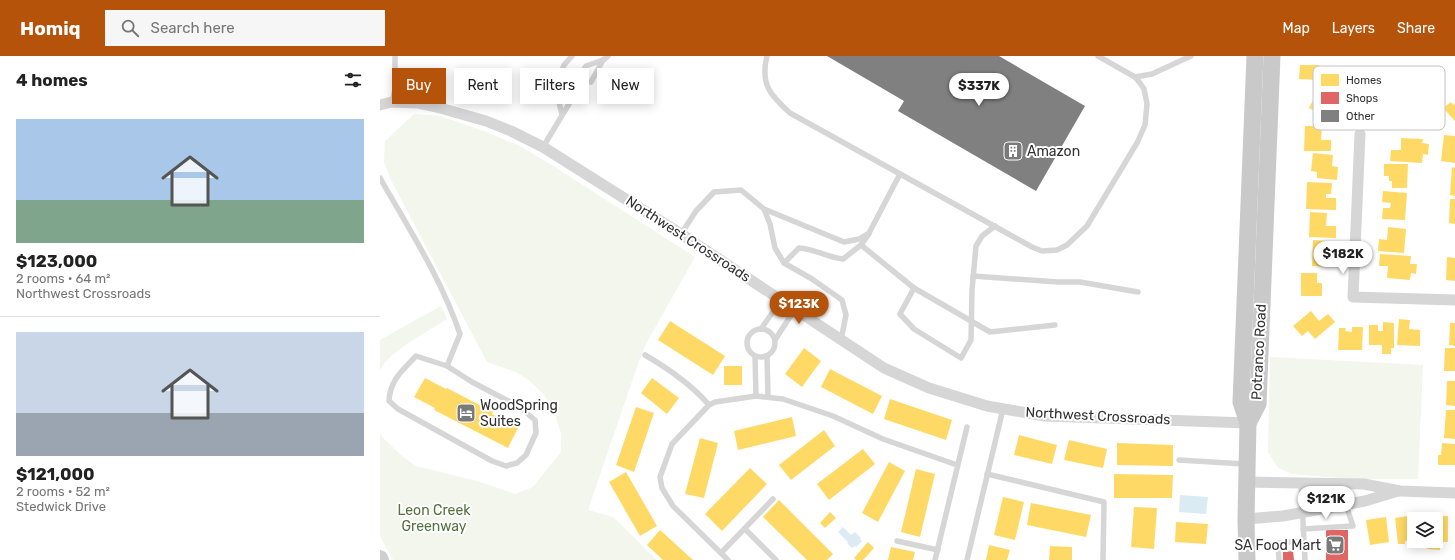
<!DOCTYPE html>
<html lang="en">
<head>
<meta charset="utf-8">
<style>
	:root { --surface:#fff; --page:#f6f6f6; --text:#222; --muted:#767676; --line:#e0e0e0; --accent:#b45309 }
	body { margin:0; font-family:Rubik,sans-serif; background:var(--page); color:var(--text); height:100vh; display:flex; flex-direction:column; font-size:15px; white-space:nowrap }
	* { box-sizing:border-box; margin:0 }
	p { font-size:13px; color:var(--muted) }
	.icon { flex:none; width:22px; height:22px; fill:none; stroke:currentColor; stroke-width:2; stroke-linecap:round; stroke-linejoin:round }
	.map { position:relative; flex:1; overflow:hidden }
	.details { display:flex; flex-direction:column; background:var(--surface); width:380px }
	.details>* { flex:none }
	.hud { position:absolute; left:12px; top:12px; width:380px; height:36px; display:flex; gap:8px }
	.buttons { position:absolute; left:1027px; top:456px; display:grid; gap:8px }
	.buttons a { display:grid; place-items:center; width:36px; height:36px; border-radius:0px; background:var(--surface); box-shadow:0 2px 10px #0003; font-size:20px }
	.price { position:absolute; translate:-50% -34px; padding:0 9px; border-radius:14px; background:#fff; color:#222; font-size:13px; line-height:26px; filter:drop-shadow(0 1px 2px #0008) }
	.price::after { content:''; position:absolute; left:50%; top:24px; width:12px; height:9px; margin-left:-6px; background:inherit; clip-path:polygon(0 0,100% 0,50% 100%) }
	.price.current { background:var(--accent); color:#fff }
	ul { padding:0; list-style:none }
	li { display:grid; align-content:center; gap:8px; height:212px; padding:0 16px }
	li+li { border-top:1px solid var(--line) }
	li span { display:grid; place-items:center; height:124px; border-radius:0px; color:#555 }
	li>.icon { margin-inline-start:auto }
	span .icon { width:72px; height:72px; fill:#fffc; stroke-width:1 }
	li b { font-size:17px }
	h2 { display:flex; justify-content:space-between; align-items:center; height:48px; padding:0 16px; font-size:17px }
	.tag { padding:0 14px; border-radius:0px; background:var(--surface); box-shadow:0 2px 10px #0003; font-size:14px; line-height:36px }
	.tag.current { background:var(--accent); color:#fff }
	header { display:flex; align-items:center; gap:24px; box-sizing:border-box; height:56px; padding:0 20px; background:var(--accent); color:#fff }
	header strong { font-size:19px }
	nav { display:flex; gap:22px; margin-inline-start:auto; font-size:14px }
	.search { width:280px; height:36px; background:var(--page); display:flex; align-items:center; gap:10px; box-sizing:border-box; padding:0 14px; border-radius:0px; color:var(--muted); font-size:15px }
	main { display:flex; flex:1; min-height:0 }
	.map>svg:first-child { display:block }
	.green { fill:#f2f6ed }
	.water { fill:#dbebf4 }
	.homes { fill:#ffd966 }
	.shops { fill:#e06666 }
	.building { fill:#808080 }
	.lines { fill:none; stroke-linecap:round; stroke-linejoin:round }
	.service { stroke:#d6d6d6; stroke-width:5.5 }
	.minor { stroke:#d6d6d6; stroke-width:11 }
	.secondary { stroke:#cfcfcf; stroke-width:16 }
	.primary { stroke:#c9c9c9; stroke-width:17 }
	.labels { text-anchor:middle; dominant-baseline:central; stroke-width:4; stroke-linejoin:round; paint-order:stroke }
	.poi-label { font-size:14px; fill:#323232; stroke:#fff; text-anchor:start }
	.street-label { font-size:14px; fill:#323232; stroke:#fff }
	.park-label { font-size:14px; fill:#55713b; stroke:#fff }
	.key { fill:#fff; stroke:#c2c2c2; stroke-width:1 }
	.key-label { font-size:11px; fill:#323232 }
</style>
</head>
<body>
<header>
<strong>Homiq</strong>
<div class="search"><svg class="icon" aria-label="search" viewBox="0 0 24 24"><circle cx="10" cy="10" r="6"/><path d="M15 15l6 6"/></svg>Search here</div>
<nav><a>Map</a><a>Layers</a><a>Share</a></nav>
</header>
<main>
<section class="details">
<h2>4 homes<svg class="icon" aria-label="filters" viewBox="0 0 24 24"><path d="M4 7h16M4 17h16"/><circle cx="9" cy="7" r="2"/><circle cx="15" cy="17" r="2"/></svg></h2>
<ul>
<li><span style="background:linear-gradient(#a9c7e8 65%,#7fa58c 0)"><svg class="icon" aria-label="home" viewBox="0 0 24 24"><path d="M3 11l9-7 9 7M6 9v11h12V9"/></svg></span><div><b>$123,000</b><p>2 rooms · 64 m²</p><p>Northwest Crossroads</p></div></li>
<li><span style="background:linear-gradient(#c9d6e8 65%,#9aa5b1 0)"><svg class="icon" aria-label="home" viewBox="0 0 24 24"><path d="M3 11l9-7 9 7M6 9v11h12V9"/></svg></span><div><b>$121,000</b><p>2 rooms · 52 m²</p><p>Stedwick Drive</p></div></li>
</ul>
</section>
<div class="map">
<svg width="1075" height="504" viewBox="0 0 1075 504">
	<rect width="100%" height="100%" fill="#fff"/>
	<g class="green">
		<path d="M 34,58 L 60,60 L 104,75 L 142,91 L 173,110 L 315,201 L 267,286 L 260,302 L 208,454 L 233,461 L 277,504 L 13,504 L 0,480 L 0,377 L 2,381 L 22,400 L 36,410 L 97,425 L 135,438 L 153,431 L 181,396 L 181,378 L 175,358 L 165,340 L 150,325 L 136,316 L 107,306 L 11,124 L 4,106 L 5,85 Z"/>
		<path d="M 61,250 L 67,263 C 49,275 9,295 0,314 L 0,284 Z"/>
		<path d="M 890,301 L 1043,309 L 1038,423 L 971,423 L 912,418 L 898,412 L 888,396 Z"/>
	</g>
	<g class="water">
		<path d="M 800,439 L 828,441 L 826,458 L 799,456 Z"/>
		<path d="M 463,471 L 471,479 L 475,476 L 481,482 L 480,483 L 482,485 L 476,491 L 475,490 L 472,492 L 467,487 L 468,486 L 458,476 Z"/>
	</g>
	<g class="homes">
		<path d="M 920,9 L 939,9 L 939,24 L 919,23 Z"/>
		<path d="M 939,32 L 965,46 L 953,65 L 929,52 Z"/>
		<path d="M 1071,46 L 1073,49 L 1075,47 L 1075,65 L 1063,52 Z"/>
		<path d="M 925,70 L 942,70 L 941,84 L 951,84 L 951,95 L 924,95 Z"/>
		<path d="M 1064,79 L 1075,80 L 1075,107 L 1061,105 Z"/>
		<path d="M 1021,82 L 1043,83 L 1042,87 L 1049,88 L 1048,99 L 1043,98 L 1042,107 L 1010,105 L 1011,94 L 1021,94 Z"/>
		<path d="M 933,97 L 953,99 L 952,110 L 958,111 L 957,124 L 937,122 L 937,116 L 931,115 Z"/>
		<path d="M 1004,108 L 1028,108 L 1027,132 L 1012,132 L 1012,125 L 1009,125 L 1009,120 L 1004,120 Z"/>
		<path d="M 1072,111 L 1075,112 L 1075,140 L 1070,139 Z"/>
		<path d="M 927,126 L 952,127 L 951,138 L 946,138 L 946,142 L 956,142 L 956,154 L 926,153 Z"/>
		<path d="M 1003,135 L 1027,137 L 1025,164 L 1002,163 L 1003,152 L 1010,152 L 1011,147 L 1002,146 Z"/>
		<path d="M 1070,143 L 1075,143 L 1075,168 L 1069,167 Z"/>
		<path d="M 930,156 L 947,157 L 946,170 L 956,170 L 956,182 L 929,181 Z"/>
		<path d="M 1008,171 L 1026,173 L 1024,197 L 998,195 L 999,183 L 1007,184 Z"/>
		<path d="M 933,184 L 948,185 L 947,198 L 954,199 L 953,211 L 932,210 Z"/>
		<path d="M 1000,198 L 1031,200 L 1030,208 L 1037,208 L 1036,218 L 1031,217 L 1030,224 L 1007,222 L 1008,210 L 999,210 Z"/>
		<path d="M 1067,201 L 1075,202 L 1075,225 L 1066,224 Z"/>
		<path d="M 921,217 L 937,217 L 937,227 L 942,227 L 942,240 L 921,240 Z"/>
		<path d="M 931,255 L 939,265 L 948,258 L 955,266 L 935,283 L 928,275 L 922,280 L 913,270 Z"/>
		<path d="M 1019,263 L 1030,264 L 1029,273 L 1040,274 L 1040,290 L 1017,289 Z"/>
		<path d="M 290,265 L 345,300 L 333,319 L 278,284 Z"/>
		<path d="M 1003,266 L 1014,267 L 1014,292 L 1011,292 L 1011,298 L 1002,298 L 1002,289 L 989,289 L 989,269 L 998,269 L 998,275 L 1003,275 Z"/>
		<path d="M 1070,267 L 1075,267 L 1075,290 L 1069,289 Z"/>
		<path d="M 972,271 L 983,271 L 982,294 L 958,294 L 959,272 L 966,272 L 965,275 L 972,276 Z"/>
		<path d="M 424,292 L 441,305 L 422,331 L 405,318 Z"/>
		<path d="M 1065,292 L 1075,292 L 1075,315 L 1064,315 Z"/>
		<rect x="344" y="310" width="18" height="19"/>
		<path d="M 450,313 L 502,340 L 493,358 L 441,331 Z"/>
		<path d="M 45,322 L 66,333 L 67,332 L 113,356 L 112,358 L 138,372 L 128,392 L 54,354 L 55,352 L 34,341 Z"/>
		<path d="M 272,322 L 299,342 L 287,358 L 261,337 Z"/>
		<path d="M 1067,325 L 1075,325 L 1075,350 L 1066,349 Z"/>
		<path d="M 510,343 L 572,364 L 566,384 L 504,363 Z"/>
		<path d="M 256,351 L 274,357 L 254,416 L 236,409 Z"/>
		<path d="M 1066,354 L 1075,354 L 1075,383 L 1064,382 Z"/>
		<path d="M 412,361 L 416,380 L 358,394 L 354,375 Z"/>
		<path d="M 444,374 L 455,390 L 411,424 L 399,409 Z"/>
		<path d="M 639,379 L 677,389 L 672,408 L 634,399 Z"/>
		<path d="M 320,382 L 338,387 L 324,442 L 305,438 Z"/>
		<path d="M 689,384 L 727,393 L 723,412 L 684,404 Z"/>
		<path d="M 737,387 L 793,389 L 793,410 L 737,409 Z"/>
		<path d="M 1062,387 L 1075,388 L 1075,409 L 1058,409 L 1058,399 L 1061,399 Z"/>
		<path d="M 483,393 L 495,408 L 449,444 L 437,428 Z"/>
		<path d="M 509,406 L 525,415 L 498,466 L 482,457 Z"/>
		<path d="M 370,412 L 387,428 L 342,475 L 325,458 Z"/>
		<path d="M 536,413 L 555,418 L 540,481 L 521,476 Z"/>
		<path d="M 246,416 L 277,470 L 260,480 L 229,426 Z"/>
		<path d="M 734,418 L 793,419 L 792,442 L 734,442 Z"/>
		<path d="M 623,441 L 644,446 L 635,484 L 614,479 Z"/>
		<path d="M 399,444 L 453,498 L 447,504 L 427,504 L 383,461 Z"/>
		<path d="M 651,447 L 711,459 L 706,481 L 647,469 Z"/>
		<path d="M 754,451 L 777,452 L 774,493 L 751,491 Z"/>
		<path d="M 450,456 L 456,462 L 445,472 L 440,467 Z"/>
		<path d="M 1034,459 L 1034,484 L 1025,485 L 1025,488 L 1018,488 L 1015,462 Z"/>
		<path d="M 1047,460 L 1068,460 L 1068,486 L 1060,486 L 1060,494 L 1047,493 L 1047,485 L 1056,485 L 1056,463 L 1047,463 Z"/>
		<path d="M 1006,461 L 1009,486 L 990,489 L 986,464 Z"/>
		<path d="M 796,466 L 828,468 L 826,488 L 795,486 Z"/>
		<path d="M 280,474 L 313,504 L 283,504 L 267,489 Z"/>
		<path d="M 488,486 L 494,492 L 483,504 L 476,504 L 474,502 Z"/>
		<path d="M 609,489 L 630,494 L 627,504 L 606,504 Z"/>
		<path d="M 670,490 L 692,491 L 692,504 L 669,504 Z"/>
		<path d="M 511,491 L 535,496 L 533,504 L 508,504 Z"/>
	</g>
	<g class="shops">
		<rect x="946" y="474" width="22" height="30"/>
		<path d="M 913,495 L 914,504 L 903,504 L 903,496 Z"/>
	</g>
	<path class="building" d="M 447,0 L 619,0 L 705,50 L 656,135 L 518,55 L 524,45 Z"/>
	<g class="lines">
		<g class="service">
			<path d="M 387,0 C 380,28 390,39 410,57 L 652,191 L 662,195 L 677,194 L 687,189 L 707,170 L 757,87 L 765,69 L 767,48 L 764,33 L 760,27 L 755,21 L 718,0"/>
			<path d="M 201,17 L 206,10 L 223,4"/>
			<path d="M 755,21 L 772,18 L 811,0"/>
			<path d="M 211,26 L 223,4 L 228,0"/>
			<path d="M 192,43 L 193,29"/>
			<path d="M 12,46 L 15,33 L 15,0"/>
			<path d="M 182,58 L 175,32 L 184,9 L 192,0"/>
			<path d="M 163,91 L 192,43 L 204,37"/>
			<path d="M 0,122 C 29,173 61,222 80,278 L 67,310"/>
			<path d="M 384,153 L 464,186 L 479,183 L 489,177 L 520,118"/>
			<path d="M 301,178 L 316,155 L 334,136 L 361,134 L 384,153 L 390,168 L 395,192 L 404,207 L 432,223 L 462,244 L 466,259 L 461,284"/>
			<path d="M 481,189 L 534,232 L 610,276 L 675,269"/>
			<path d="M 404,207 L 419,192 C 435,193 447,201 463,203 L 481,189 L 489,178"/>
			<path d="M 593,220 L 678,226 L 700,226 L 758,236"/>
			<path d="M 534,232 L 520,258 L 534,273 L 581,302 L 591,284 L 592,234 L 596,190 L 602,180 L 615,170"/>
			<circle cx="381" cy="287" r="14"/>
			<path d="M 381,273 L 401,244"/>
			<path d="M 395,284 L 415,253"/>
			<path d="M 265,299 C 289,313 311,328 329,349"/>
			<path d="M 36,300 L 67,310 L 92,326 L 138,350 L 155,364 L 156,377 L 146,399 L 137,407 L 126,410 L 112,405 L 18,353 L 9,345 C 10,324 22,315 36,300 Z"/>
			<path d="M 375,300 L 376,340"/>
			<path d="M 387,300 L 388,341"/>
			<path d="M 799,404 L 864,408"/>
			<path d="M 607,418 L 724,446 L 723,504"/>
			<path d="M 921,427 L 925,504"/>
			<path d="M 365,473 L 396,504"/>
			<path d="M 923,473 L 973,470 L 966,449"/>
			<path d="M 517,485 L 558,494"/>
			<path d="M 341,497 L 393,443"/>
			<path d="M 348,504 L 293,450 L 282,432 L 280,421 L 292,388 L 329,349 L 335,346 L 376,340 L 403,343 L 453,360 L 503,383 L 577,409"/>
			<path d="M 555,504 L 587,371"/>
			<path d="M 587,504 L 623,353"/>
			<path d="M 899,504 L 898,487 L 924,485"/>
		</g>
		<g class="minor">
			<path d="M 0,49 L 12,46 L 37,47 L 60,52 L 106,65 L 131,75 L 163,91 L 301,178 L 504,312 L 549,332 L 607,350 L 665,360 L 868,367"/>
			<path d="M 980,78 L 973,241 L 1075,244"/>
			<path d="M 867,426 L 984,428 L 1020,435 L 1075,437"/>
			<path d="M 866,463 L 903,460 L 985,445 L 1018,435"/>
		</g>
		<path class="secondary" d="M 0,502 L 1,504"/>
		<g class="primary">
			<path d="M 868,367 L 878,348 L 892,0"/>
			<path d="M 867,504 L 866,463 L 868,367 L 861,346 L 875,0"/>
		</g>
	</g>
	<defs>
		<g id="building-square" transform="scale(1)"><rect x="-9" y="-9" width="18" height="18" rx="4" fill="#7a7a7a" stroke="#fff"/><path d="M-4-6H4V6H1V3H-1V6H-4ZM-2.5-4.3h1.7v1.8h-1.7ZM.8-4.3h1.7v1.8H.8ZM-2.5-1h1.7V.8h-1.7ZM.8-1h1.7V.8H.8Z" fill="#fff"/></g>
		<g id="hotel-square" transform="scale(1)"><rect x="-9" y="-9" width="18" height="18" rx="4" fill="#7a7a7a" stroke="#fff"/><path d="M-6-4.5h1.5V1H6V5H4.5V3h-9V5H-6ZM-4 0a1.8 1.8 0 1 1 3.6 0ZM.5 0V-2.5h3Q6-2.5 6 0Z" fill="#fff"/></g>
		<g id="supermarket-square" transform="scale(1)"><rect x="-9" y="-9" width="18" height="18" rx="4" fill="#7a7a7a" stroke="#fff"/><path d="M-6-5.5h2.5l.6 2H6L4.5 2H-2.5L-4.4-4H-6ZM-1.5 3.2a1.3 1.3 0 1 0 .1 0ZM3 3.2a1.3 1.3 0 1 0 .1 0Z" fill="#fff"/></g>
	</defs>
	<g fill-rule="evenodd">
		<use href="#building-square" x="633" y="95"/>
		<use href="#hotel-square" x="86" y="357"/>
		<use href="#supermarket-square" x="955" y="489"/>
	</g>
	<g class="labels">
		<g class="poi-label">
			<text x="647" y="95">Amazon</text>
			<text x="100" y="349">WoodSpring<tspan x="100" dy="16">Suites</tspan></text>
			<text x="941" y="489" text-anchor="end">SA Food Mart</text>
		</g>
		<g class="street-label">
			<text transform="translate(308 183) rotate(33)">Northwest Crossroads</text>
			<text transform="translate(879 296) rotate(-87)">Potranco Road</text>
			<text transform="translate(718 360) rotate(3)">Northwest Crossroads</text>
		</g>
		<g class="park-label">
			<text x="54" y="454">Leon Creek<tspan x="54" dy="16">Greenway</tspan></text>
		</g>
	</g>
	<rect x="933" y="10" width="132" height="64" rx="6" class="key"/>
	<rect x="941" y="18" width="18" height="12" fill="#ffd966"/>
	<rect x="941" y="36" width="18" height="12" fill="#e06666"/>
	<rect x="941" y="54" width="18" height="12" fill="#808080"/>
	<g class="key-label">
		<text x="966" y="28">Homes</text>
		<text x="966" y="46">Shops</text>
		<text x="966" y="64">Other</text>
	</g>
</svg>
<div class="buttons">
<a><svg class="icon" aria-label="layers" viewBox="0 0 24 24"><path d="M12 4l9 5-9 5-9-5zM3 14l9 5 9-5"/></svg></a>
</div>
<b class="price" style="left:599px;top:51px">$337K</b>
<b class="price" style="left:963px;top:219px">$182K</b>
<b class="price current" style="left:419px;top:269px">$123K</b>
<b class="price" style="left:946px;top:464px">$121K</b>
<div class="hud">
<a class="tag current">Buy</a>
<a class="tag">Rent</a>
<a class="tag">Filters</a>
<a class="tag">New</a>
</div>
</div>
</main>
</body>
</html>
